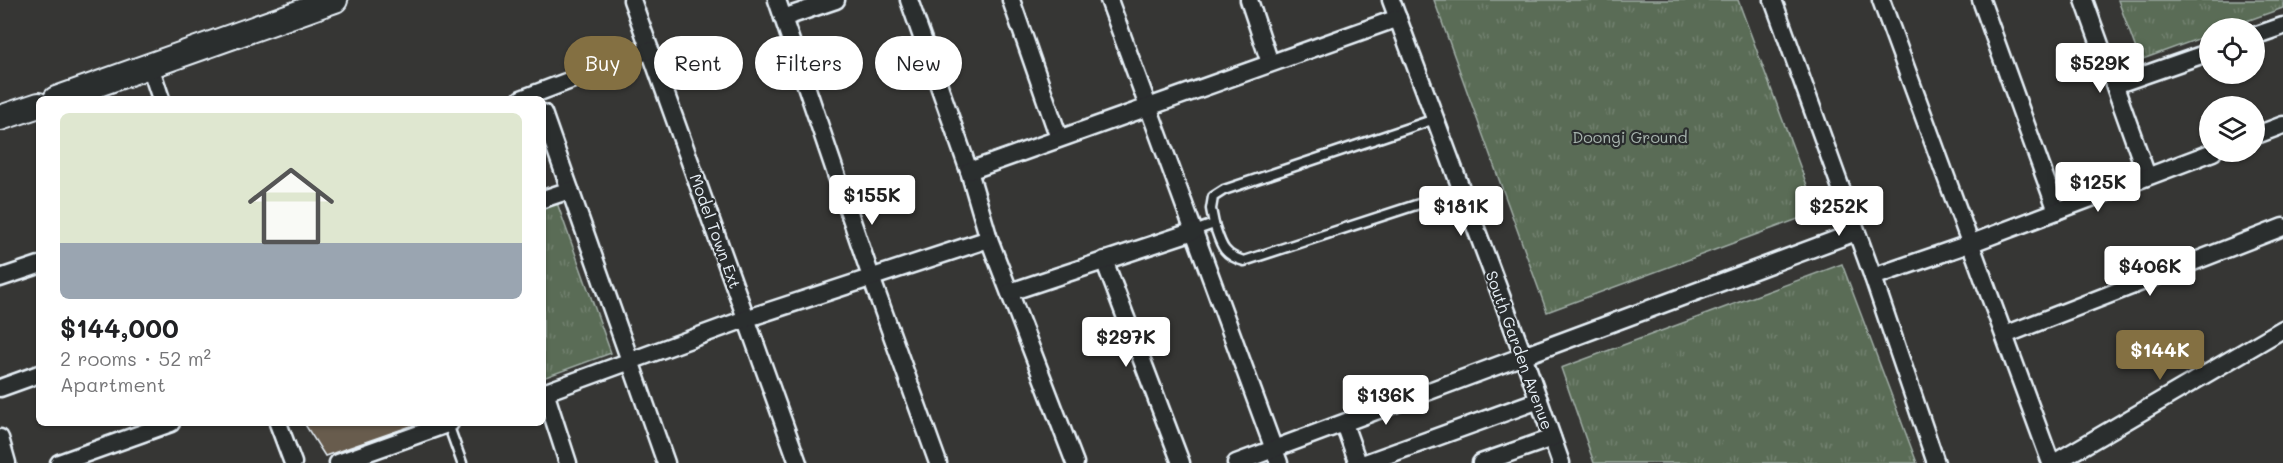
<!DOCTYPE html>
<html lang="en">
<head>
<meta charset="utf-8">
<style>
	:root { --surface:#fff; --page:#f2f2f2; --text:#202124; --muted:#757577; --line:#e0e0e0; --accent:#847042 }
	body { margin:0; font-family:Mali,sans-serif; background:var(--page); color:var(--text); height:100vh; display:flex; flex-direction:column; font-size:22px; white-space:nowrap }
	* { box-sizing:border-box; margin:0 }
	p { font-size:20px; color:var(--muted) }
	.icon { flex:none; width:33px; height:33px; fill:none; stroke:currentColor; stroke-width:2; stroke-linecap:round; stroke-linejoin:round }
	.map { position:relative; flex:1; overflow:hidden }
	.sheet { position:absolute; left:36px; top:96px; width:510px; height:330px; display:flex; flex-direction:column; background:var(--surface); border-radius:9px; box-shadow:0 2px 4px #0004 }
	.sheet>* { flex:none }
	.hud { position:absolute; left:564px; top:36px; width:570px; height:54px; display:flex; gap:12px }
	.buttons { position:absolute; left:2199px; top:18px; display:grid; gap:12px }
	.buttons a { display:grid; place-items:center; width:66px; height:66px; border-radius:50%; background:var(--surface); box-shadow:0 2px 4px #0004; font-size:30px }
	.price { position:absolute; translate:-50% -51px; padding:0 14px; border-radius:6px; background:#fff; color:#222; font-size:20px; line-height:39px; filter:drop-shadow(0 2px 3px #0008) }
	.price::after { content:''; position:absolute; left:50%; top:36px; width:18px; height:14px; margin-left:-9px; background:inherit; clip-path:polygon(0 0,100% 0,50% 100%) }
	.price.active { background:var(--accent); color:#fff }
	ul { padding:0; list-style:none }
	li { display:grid; align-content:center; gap:12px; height:318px; padding:0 24px }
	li+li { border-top:2px solid var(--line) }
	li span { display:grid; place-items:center; height:186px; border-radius:9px; color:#555 }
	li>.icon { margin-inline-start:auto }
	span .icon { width:108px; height:108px; fill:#fffc; stroke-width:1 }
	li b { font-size:26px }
	.tag { padding:0 21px; border-radius:27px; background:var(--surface); box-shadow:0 2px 4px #0004; font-size:21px; line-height:54px }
	.tag.active { background:var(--accent); color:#fff }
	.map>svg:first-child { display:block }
	.park { fill:url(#park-tufts); stroke:#a1aea7; stroke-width:1.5 }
	.building { fill:#675c4e; stroke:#e8f1f8; stroke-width:1.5 }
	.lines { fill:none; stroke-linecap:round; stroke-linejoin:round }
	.lane-casing { stroke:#e8f1f8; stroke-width:13 }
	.street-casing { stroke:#e8f1f8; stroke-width:21 }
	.secondary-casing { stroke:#e8f1f8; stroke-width:28 }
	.lane { stroke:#2a2d2e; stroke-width:8 }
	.street { stroke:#2a2d2e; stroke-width:16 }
	.secondary { stroke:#2a2d2e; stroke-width:24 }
	.labels { text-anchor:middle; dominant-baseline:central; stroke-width:4.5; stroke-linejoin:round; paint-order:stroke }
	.park-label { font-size:16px; fill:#a8b5af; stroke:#2a2d2e }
	.street-label { font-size:16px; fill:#e8f1f8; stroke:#2a2d2e }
</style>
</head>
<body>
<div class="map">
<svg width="2283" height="463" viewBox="0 0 2283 463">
	<defs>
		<pattern id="park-tufts" width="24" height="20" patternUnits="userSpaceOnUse" patternTransform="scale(1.5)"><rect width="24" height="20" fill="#5a6c56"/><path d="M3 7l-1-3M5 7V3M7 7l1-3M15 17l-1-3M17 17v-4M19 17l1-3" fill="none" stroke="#72816f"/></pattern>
	</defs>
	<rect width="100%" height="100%" fill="#363634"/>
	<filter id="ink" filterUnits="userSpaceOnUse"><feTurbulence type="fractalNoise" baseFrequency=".0167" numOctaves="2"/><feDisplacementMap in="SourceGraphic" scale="12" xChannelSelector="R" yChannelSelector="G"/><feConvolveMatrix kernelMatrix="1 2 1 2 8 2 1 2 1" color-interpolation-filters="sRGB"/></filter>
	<g filter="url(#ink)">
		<g class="park">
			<path d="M 1434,0 L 1738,0 L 1817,212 L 1547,312 Z"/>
			<path d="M 2118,0 L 2283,0 L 2283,8 L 2227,28 L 2210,28 L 2209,35 L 2140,60 Z"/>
			<path d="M 556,200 L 611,353 L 543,378 L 543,205 Z"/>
			<path d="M 1842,264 L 1917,463 L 1594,463 L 1561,368 Z"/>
		</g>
		<path class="building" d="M 304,423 L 414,423 L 414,425 L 325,456 Z"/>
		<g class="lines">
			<g class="lane-casing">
				<g id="lane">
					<path d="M 1214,224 C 1221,244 1222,255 1244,261 L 1462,190"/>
					<path d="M 1194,231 L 1214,224 L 1211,209 L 1213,197 L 1224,190 L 1435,119"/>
					<path d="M 448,424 L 462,463"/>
				</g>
			</g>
			<g class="street-casing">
				<g id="street">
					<path d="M 632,0 L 798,463"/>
					<path d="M 777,0 L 871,277 L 938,463"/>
					<path d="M 909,0 L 969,171 L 989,239 L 1075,463"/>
					<path d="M 1011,0 L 1059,138"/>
					<path d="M 1109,0 L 1279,463"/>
					<path d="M 1249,0 L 1270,63"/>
					<path d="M 1391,0 L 1523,355 L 1561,463"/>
					<path d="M 1773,0 L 1873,277 L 1936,463"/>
					<path d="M 1881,0 L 2051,463"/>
					<path d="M 1981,0 L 2057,211"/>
					<path d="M 2084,0 L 2147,176"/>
					<path d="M 783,18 L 836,0"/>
					<path d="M 2254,36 L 2283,26"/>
					<path d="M 150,66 L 161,99"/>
					<path d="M 2115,85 L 2210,52"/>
					<path d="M 521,99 L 650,50"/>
					<path d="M 543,113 L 666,463"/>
					<path d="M 2254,136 L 2283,125"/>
					<path d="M 969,171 L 1398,18"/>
					<path d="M 543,199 L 570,190"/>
					<path d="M 1104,260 L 1181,463"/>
					<path d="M 1873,277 L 1972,243 L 2213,152"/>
					<path d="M 0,278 L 39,265"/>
					<path d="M 1010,292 L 1194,231"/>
					<path d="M 2005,335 L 2283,227"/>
					<path d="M 0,388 L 39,374"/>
					<path d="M 545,392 L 568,463"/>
					<path d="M 543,393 L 748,318 L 989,239"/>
					<path d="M 278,423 L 293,463"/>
					<path d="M 1344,424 L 1358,463"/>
					<path d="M 0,438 L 7,463"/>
					<path d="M 59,463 L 171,423"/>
					<path d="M 338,463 L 450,423"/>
					<path d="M 1236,463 L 1856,232"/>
					<path d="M 1365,463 L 1539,400"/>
					<path d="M 1481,463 L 1552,438"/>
					<path d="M 2054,463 L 2283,329"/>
				</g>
			</g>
			<g class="secondary-casing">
				<g id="secondary">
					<path d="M 56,99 L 335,0"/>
					<path d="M 0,118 L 39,105"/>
				</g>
			</g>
			<use href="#lane" class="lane"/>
			<use href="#street" class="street"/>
			<use href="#secondary" class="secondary"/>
		</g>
	</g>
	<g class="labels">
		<g class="park-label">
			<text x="1630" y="136">Doongi Ground</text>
		</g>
		<g class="street-label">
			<text transform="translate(716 231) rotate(70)">Model Town Ext</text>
			<text transform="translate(1520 350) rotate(70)">South Garden Avenue</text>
		</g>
	</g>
</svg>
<div class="buttons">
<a><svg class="icon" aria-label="locate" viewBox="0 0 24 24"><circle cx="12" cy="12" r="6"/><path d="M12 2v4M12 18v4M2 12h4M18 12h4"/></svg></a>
<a><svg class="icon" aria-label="layers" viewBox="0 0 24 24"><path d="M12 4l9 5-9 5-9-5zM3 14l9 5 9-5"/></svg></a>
</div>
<b class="price" style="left:2100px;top:94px">$529K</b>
<b class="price" style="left:2098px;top:213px">$125K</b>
<b class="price" style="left:872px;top:226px">$155K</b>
<b class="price" style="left:1461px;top:237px">$181K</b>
<b class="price" style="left:1839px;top:237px">$252K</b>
<b class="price" style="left:2150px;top:297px">$406K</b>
<b class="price" style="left:1126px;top:368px">$297K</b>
<b class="price active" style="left:2160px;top:381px">$144K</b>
<b class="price" style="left:1386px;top:426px">$136K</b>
<div class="hud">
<a class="tag active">Buy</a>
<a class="tag">Rent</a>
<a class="tag">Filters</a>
<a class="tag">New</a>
</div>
<section class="sheet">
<ul>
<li><span style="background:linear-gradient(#dfe7d0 70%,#9aa5b1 0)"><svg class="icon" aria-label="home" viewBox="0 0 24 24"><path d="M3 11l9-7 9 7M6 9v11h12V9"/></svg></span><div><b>$144,000</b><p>2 rooms · 52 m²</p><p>Apartment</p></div></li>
</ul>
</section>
</div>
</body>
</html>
